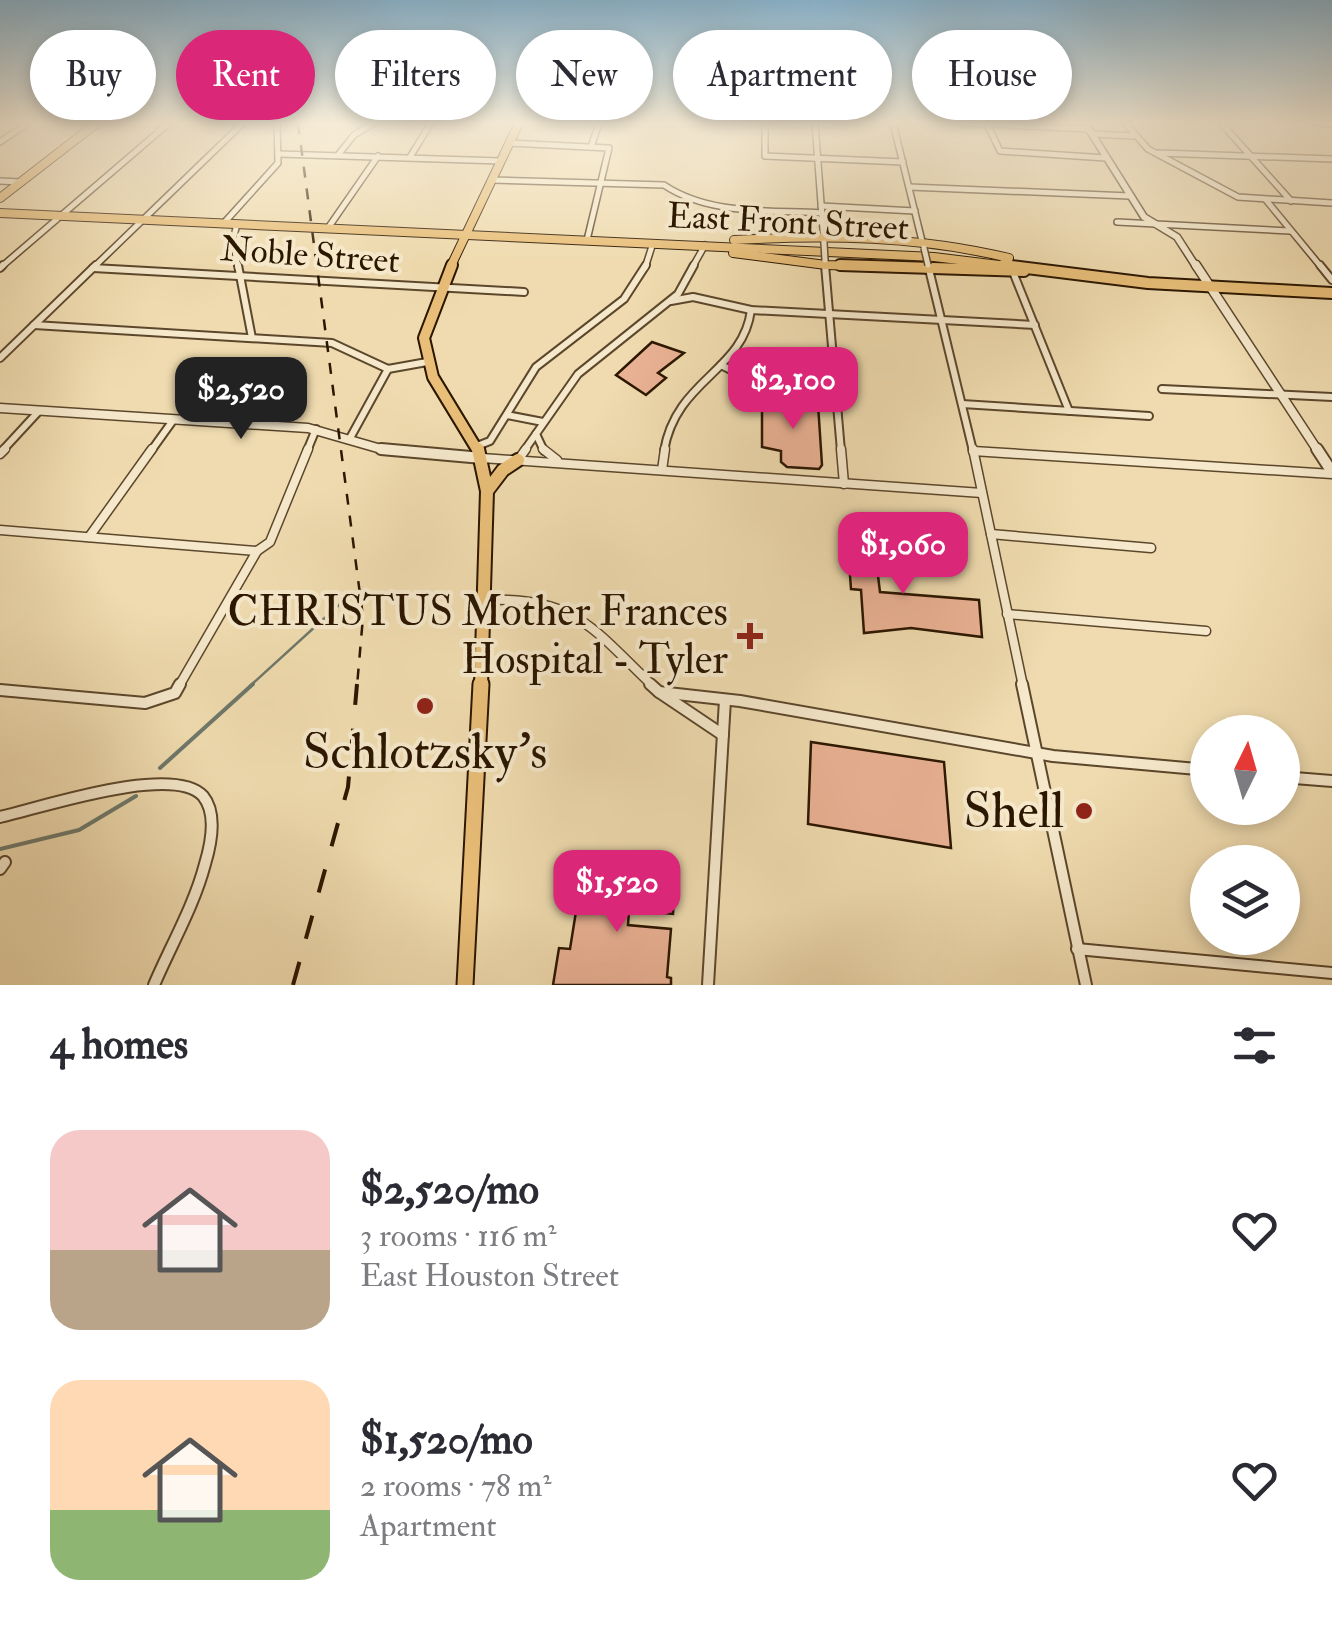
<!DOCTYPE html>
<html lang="en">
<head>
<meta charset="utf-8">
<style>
	:root { --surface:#fff; --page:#f2f2f3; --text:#2b2b33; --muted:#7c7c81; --accent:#db2777 }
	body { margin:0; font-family:"IM FELL Double Pica",serif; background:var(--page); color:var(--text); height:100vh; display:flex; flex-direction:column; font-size:38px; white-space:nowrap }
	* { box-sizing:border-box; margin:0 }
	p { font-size:32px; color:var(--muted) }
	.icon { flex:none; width:55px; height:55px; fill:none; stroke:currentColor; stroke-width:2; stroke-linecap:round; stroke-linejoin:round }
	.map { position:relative; height:985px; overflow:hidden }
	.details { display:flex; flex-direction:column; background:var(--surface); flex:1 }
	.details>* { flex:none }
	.banner { position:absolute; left:30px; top:30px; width:1272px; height:90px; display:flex; gap:20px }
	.needle { width:65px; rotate:5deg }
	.buttons { position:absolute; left:1190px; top:715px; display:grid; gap:20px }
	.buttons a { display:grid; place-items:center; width:110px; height:110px; border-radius:50%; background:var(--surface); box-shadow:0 5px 15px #0003; font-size:50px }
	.price { position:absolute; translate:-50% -85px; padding:0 22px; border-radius:20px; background:var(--accent); color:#fff; font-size:32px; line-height:65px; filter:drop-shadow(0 2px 5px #0008) }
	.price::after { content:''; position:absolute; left:50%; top:60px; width:30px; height:22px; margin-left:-15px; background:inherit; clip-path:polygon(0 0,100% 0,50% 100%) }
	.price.current { background:#222; color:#fff }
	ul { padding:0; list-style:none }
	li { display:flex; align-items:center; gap:30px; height:250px; padding:0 50px }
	li span { display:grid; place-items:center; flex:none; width:280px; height:200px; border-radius:30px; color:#555 }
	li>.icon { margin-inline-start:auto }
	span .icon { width:120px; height:120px; fill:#fffc; stroke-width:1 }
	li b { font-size:42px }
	h2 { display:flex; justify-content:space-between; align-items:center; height:120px; padding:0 50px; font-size:42px }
	.tag { padding:0 35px; border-radius:45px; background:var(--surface); box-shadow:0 5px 15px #0003; font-size:35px; line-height:90px }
	.tag.current { background:var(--accent); color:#fff }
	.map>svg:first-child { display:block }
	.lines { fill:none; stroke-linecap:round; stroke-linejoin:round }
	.stream-far1 { stroke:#6e786a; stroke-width:2.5 }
	.stream { stroke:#6e786a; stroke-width:4 }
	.building { fill:#eab295; stroke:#2b1600; stroke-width:2.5 }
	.minor-far3-casing { stroke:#5c472c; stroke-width:8 }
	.minor-far2-casing { stroke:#5c472c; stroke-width:10 }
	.minor-far1-casing { stroke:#5c472c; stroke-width:11 }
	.minor-casing { stroke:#5c472c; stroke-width:14 }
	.tertiary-far2-casing { stroke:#5c472c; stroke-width:9 }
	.tertiary-far1-casing { stroke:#5c472c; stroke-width:11 }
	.tertiary-casing { stroke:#5c472c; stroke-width:14 }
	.primary-far3-casing { stroke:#2b1600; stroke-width:10 }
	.primary-far2-casing { stroke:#2b1600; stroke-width:14 }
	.primary-far1-casing { stroke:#2b1600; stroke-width:16 }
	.primary-casing { stroke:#2b1600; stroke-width:19 }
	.minor-far3 { stroke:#f5e8cb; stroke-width:5 }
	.minor-far2 { stroke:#f5e8cb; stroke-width:6 }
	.minor-far1 { stroke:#f5e8cb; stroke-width:8 }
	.minor { stroke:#f5e8cb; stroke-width:10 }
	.tertiary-far2 { stroke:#f5e8cb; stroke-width:6 }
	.tertiary-far1 { stroke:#f5e8cb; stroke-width:8 }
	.tertiary { stroke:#f5e8cb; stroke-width:10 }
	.primary-far3 { stroke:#e8be78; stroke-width:8 }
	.primary-far2 { stroke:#e8be78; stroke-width:10 }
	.primary-far1 { stroke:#e8be78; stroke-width:12 }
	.primary { stroke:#e8be78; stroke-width:15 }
	.rail-far1 { stroke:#2b1600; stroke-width:2.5; stroke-dasharray:11 11; stroke-linecap:butt }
	.rail { stroke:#2b1600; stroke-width:4; stroke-dasharray:24 24; stroke-linecap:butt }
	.minor-bridge-casing { stroke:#5c472c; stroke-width:8; stroke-linecap:butt }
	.minor-bridge { stroke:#f5e8cb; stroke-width:5 }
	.poi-dot { fill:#8f2418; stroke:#f5e8cb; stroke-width:4 }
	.labels { text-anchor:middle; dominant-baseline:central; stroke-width:8; stroke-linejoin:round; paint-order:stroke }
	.far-street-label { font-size:35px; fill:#2b1600; stroke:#f5e8cb }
	.poi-label { font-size:42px; fill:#2b1600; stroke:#f5e8cb; text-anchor:end }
	.near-poi-label { font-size:50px; fill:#2b1600; stroke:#f5e8cb }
</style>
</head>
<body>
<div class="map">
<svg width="1332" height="985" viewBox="0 0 1332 985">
	<rect width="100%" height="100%" fill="#efdbaf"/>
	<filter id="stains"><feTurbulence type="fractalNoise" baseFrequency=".002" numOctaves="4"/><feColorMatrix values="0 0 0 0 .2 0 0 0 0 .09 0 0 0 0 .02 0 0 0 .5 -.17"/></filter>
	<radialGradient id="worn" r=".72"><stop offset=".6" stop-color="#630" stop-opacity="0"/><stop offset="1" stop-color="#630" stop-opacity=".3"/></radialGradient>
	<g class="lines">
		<path class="stream-far1" d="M 250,686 L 340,604"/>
		<g class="stream">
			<path d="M 160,768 L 253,684"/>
			<path d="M 0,849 L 79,830 L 136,796"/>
		</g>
	</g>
	<g class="building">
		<path d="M 652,342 L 684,353 L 658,373 L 666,378 L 646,395 L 616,375 Z"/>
		<path d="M 768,397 L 818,404 L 822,465 L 819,469 L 787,467 L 781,462 L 781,451 L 762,447 L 762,401 Z"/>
		<path d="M 846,520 L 872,527 L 880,592 L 979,600 L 982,637 L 911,628 L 864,633 L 861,590 L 851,589 Z"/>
		<path d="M 811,742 L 944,762 L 951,848 L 808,824 Z"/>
		<path d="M 582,874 L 675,883 L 673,914 L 629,910 L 628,925 L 671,929 L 667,977 L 671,978 L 671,985 L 553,985 L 559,948 L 570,949 Z"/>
	</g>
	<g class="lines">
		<g class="minor-far3-casing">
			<g id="minor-far3">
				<path d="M 765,123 L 765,156 L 903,162"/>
				<path d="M 815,123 L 824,243"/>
				<path d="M 893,123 L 923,245"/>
				<path d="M 963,123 L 1089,129"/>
				<path d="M 1125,123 L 1148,149 L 1238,197 L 1332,203"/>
				<path d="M 1221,123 L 1291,201"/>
				<path d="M 1316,123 L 1332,124"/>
				<path d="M 987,124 L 1000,151 L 1106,158"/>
				<path d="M 1092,134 L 1134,136"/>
				<path d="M 0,142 L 28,123"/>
				<path d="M 509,143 L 609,148 L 587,240"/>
				<path d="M 591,147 L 599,123"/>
				<path d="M 1159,153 L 1332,159"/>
				<path d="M 279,154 L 501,161"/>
				<path d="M 338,155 L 354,135 L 374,123"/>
				<path d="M 410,157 L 431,123"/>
				<path d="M 492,180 L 664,185 C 709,215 768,210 821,213"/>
				<path d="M 0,181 L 20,182"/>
				<path d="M 909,187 L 1130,196"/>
				<path d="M 1266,200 L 1322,268"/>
				<path d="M 821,206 L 915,211"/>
				<path d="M 1117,222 L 1290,231"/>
				<path d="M 223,224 L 278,163 L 277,123"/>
				<path d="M 237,224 L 233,240 L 238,268"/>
				<path d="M 328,228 L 378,156"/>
				<path d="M 825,260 L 826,268"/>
				<path d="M 0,268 L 169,123"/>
				<path d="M 93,268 L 243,123"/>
				<path d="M 645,268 L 653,243"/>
				<path d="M 692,268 L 705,245"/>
			</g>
		</g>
		<g class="minor-far2-casing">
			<g id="minor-far2">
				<path d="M 238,265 L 252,338"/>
				<path d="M 825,265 L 841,451"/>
				<path d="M 928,265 L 973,451"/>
				<path d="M 1320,265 L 1332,280"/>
				<path d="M 0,268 L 3,265"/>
				<path d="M 93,268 L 524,292"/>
				<path d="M 1013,272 L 1069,411"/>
				<path d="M 671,301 L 693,297 L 751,310 L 1035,325"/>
				<path d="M 34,325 L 332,343 L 388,369 L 427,362"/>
				<path d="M 0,358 L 96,265"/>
				<path d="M 721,365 L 753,381 L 836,395"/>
				<path d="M 1162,389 L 1332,397"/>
				<path d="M 962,404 L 1149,416"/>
				<path d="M 507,415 L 543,422"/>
				<path d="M 536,434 L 544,451"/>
				<path d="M 349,440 L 388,369"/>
				<path d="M 477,446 L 490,441 L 536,367 L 624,299 L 646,265"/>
				<path d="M 2,451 L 39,411"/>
				<path d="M 151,451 L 174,419"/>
				<path d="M 307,451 L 316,429"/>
				<path d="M 524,451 L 578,374 L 678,294 L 694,265"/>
				<path d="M 664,451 C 676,379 743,372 751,310"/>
				<path d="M 973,451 L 980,451"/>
			</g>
		</g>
		<g class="minor-far1-casing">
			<g id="minor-far1">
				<path d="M 543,449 L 557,460"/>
				<path d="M 841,449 L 844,484"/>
				<path d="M 973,449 L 1023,686"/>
				<path d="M 973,451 L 1332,474"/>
				<path d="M 0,454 L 5,449"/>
				<path d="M 482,458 L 982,493"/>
				<path d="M 518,460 L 526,449"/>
				<path d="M 662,470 L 665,449"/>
				<path d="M 0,530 L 257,551"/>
				<path d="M 991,534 L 1151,548"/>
				<path d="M 89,537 L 152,449"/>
				<path d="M 484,600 C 575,596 592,628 653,686"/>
				<path d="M 1007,614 L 1206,631"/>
				<path d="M 179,686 L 257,551 L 270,542 L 308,449"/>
			</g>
		</g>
		<g class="minor-casing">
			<g id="minor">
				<path d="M 650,684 L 659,692 L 740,701 L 1053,756 L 1208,770"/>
				<path d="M 1022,684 L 1086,985"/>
				<path d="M 0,690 L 145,703 L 175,693 L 180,684"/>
				<path d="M 659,692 L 723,735"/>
				<path d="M 1282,777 L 1332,781"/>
				<path d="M 0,817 C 40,808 173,763 203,796 C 217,813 211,844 205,864 C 194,906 171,945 154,985"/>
				<path d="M 0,869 L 5,862"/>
				<path d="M 1077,949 L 1332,973"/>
				<path d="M 708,985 L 725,700"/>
			</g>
		</g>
		<g class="tertiary-far2-casing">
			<path id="tertiary-far2" d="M 1085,123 L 1144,217 L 1177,237 L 1197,268"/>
		</g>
		<g class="tertiary-far1-casing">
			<g id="tertiary-far1">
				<path d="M 1196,265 L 1318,451"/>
				<path d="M 0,408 L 308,428 L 381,449 L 409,451"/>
			</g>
		</g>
		<g class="tertiary-casing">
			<g id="tertiary">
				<path d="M 381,449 L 482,458"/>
				<path d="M 1317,449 L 1332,472"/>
			</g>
		</g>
		<g class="primary-far3-casing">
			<g id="primary-far3">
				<path d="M 0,198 L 97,123"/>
				<path d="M 0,213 L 934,257 L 1024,268"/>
				<path d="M 734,240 C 827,235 918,236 1009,258"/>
				<path d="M 733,253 L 826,265 L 922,268"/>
				<path d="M 450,268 L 519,123"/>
			</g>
		</g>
		<g class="primary-far2-casing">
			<g id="primary-far2">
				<path d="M 452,265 L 424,338 L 433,377 L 478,451"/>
				<path d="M 840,265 L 1024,271"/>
				<path d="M 1003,265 L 1148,283 L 1332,293"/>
			</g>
		</g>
		<g class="primary-far1-casing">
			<g id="primary-far1">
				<path d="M 478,449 L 487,491 L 481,686"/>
				<path d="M 487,491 L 503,470 L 518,460"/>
			</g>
		</g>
		<g class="primary-casing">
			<path id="primary" d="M 465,985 L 481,684"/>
		</g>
		<use href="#minor-far3" class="minor-far3"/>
		<use href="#minor-far2" class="minor-far2"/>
		<use href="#minor-far1" class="minor-far1"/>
		<use href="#minor" class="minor"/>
		<use href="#tertiary-far2" class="tertiary-far2"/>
		<use href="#tertiary-far1" class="tertiary-far1"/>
		<use href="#tertiary" class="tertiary"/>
		<use href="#primary-far3" class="primary-far3"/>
		<use href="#primary-far2" class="primary-far2"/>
		<use href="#primary-far1" class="primary-far1"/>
		<use href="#primary" class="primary"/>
		<path class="rail-far1" d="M 298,123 L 363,617 L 357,686"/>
		<path class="rail" d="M 293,985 L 348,787 L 357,684"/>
		<g class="minor-bridge-casing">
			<g id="minor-bridge">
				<path d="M 824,243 L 825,260"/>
				<path d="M 924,248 L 928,265"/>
			</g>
		</g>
		<use href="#minor-bridge" class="minor-bridge"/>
	</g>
	<linearGradient id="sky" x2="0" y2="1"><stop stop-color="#89b6d2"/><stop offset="0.47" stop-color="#f8efdb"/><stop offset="1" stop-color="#f8efdb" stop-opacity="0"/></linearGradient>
	<rect width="1332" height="261" fill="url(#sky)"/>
	<g class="poi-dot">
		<path d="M745 621h10v10h10v10h-10v10h-10v-10h-10v-10h10z"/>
		<circle cx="425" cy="706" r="10"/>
		<circle cx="1084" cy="811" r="10"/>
	</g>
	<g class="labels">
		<g class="far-street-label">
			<text transform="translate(788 222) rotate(3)">East Front Street</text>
			<text transform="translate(310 255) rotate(4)">Noble Street</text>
		</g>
		<g class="poi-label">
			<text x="728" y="612">CHRISTUS Mother Frances<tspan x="728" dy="48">Hospital - Tyler</tspan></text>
		</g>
		<g class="near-poi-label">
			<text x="425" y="752">Schlotzsky's</text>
			<text x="1064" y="811" text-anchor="end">Shell</text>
		</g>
	</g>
	<rect width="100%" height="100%" filter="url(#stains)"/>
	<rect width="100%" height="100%" fill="url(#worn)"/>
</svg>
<div class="buttons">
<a><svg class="needle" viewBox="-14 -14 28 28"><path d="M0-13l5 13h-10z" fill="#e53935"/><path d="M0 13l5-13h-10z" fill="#7c7c81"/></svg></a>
<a><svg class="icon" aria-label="layers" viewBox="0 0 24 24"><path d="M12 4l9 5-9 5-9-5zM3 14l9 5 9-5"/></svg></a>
</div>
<b class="price" style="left:793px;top:432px">$2,100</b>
<b class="price current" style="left:241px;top:442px">$2,520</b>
<b class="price" style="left:903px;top:597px">$1,060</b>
<b class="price" style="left:617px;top:935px">$1,520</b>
<div class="banner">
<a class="tag">Buy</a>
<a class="tag current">Rent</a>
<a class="tag">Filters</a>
<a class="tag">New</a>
<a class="tag">Apartment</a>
<a class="tag">House</a>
</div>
</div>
<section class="details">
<h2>4 homes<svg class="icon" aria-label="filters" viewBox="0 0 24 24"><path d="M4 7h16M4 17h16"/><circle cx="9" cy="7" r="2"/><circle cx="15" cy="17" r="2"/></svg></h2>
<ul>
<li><span style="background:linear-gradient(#f6c9c9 60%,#b9a48a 0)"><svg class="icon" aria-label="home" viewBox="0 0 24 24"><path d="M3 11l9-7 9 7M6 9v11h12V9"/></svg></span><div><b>$2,520/mo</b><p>3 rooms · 116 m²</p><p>East Houston Street</p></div><svg class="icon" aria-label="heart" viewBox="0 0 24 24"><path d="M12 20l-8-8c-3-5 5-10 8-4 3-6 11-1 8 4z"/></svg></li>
<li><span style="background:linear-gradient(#ffd9b3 65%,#8fb573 0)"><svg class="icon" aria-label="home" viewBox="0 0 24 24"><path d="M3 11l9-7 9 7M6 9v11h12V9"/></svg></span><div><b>$1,520/mo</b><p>2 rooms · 78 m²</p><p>Apartment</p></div><svg class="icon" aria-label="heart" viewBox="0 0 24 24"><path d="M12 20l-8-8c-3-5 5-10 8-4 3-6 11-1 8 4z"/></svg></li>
</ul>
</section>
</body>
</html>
